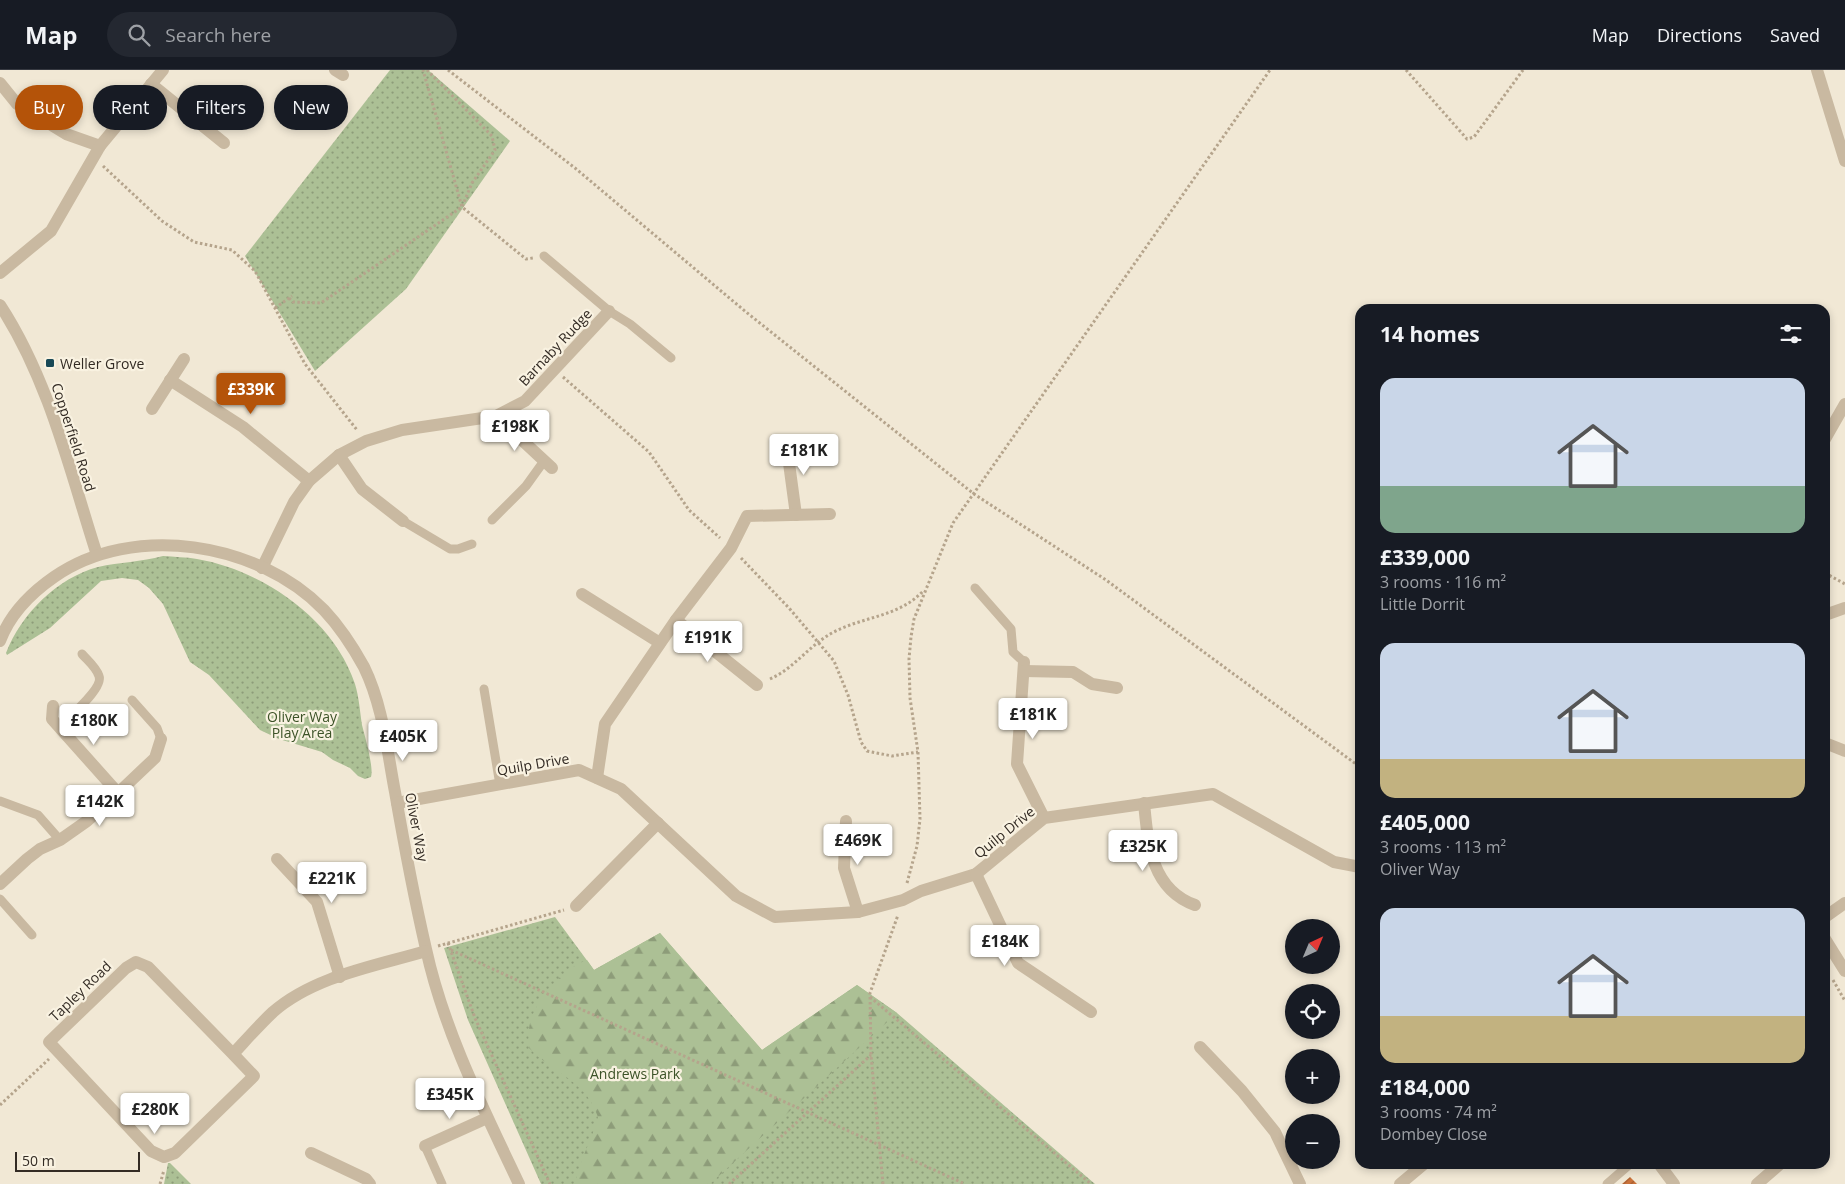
<!DOCTYPE html>
<html lang="en">
<head>
<meta charset="utf-8">
<style>
	:root { --surface:#171b24; --page:#242831; --text:#f1f3f6; --muted:#9ea1a6; --line:#363941; --accent:#b45309 }
	body { margin:0; font-family:"Open Sans",sans-serif; background:var(--page); color:var(--text); height:100vh; display:flex; flex-direction:column; font-size:19px; white-space:nowrap }
	* { box-sizing:border-box; margin:0 }
	p { font-size:16px; color:var(--muted) }
	.icon { flex:none; width:28px; height:28px; fill:none; stroke:currentColor; stroke-width:2; stroke-linecap:round; stroke-linejoin:round }
	.map { position:relative; flex:1; overflow:hidden }
	.side { position:absolute; left:1355px; top:234px; width:475px; height:865px; display:flex; flex-direction:column; background:var(--surface); border-radius:15px; box-shadow:0 2px 8px #0003 }
	.side>* { flex:none }
	.hud { position:absolute; left:15px; top:15px; width:475px; height:45px; display:flex; gap:10px }
	.needle { width:32px; rotate:44deg }
	.buttons { position:absolute; left:1285px; top:849px; display:grid; gap:10px }
	.buttons a { display:grid; place-items:center; width:55px; height:55px; border-radius:50%; background:var(--surface); box-shadow:0 2px 8px #0003; font-size:25px }
	.scale { position:absolute; left:15px; bottom:12px; width:125px; box-sizing:border-box; padding-left:5px; border:2px solid #332b24; border-top:0; font-size:14px; line-height:18px; white-space:nowrap; color:#332b24; -webkit-text-stroke:4px #f9f2e1; paint-order:stroke }
	.price { position:absolute; translate:-50% -42px; padding:0 11px; border-radius:5px; background:#fff; color:#222; font-size:16px; line-height:32px; filter:drop-shadow(0 1px 2px #0008) }
	.price::after { content:''; position:absolute; left:50%; top:30px; width:15px; height:11px; margin-left:-8px; background:inherit; clip-path:polygon(0 0,100% 0,50% 100%) }
	.price.on { background:var(--accent); color:#fff }
	ul { padding:0; list-style:none }
	li { display:grid; align-content:center; gap:10px; height:265px; padding:0 25px }
	li span { display:grid; place-items:center; height:155px; border-radius:15px; color:#555 }
	li>.icon { margin-inline-start:auto }
	span .icon { width:90px; height:90px; fill:#fffc; stroke-width:1 }
	li b { font-size:21px }
	h2 { display:flex; justify-content:space-between; align-items:center; height:60px; padding:0 25px; font-size:21px }
	.pill { padding:0 18px; border-radius:22px; background:var(--surface); box-shadow:0 2px 8px #0003; font-size:18px; line-height:45px }
	.pill.on { background:var(--accent); color:#fff }
	header { display:flex; align-items:center; gap:30px; box-sizing:border-box; height:70px; padding:0 25px; background:var(--surface); border-bottom:1px solid var(--line) }
	header strong { font-size:24px }
	nav { display:flex; gap:28px; margin-inline-start:auto; font-size:18px }
	.search { width:350px; height:45px; background:var(--page); display:flex; align-items:center; gap:12px; box-sizing:border-box; padding:0 18px; border-radius:28px; color:var(--muted); font-size:19px }
	.map>svg:first-child { display:block }
	.grass { fill:url(#grass-dots) }
	.forest { fill:url(#forest-firs) }
	.building { fill:url(#building-hatch) }
	.lines { fill:none; stroke-linecap:round; stroke-linejoin:round }
	.path { stroke:#b5a48c; stroke-width:3; stroke-dasharray:2.5 2.5; stroke-linecap:butt }
	.service { stroke:#c9b9a1; stroke-width:9 }
	.minor { stroke:#c9b9a1; stroke-width:12 }
	.poi-dot { fill:#194956; stroke:#f9f2e1; stroke-width:2 }
	.labels { text-anchor:middle; dominant-baseline:central; stroke-width:4.5; stroke-linejoin:round; paint-order:stroke }
	.street-label { font-size:14px; fill:#332b24; stroke:#f9f2e1 }
	.poi-label { font-size:14px; fill:#332b24; stroke:#f9f2e1; text-anchor:start }
	.park-label { font-size:14px; fill:#3c5227; stroke:#f9f2e1 }
</style>
</head>
<body>
<header>
<strong>Map</strong>
<div class="search"><svg class="icon" aria-label="search" viewBox="0 0 24 24"><circle cx="10" cy="10" r="6"/><path d="M15 15l6 6"/></svg>Search here</div>
<nav><a>Map</a><a>Directions</a><a>Saved</a></nav>
</header>
<div class="map">
<svg width="1845" height="1114" viewBox="0 0 1845 1114">
	<defs>
		<pattern id="grass-dots" width="8" height="8" patternUnits="userSpaceOnUse" patternTransform="scale(1.25)"><rect width="8" height="8" fill="#acc095"/><path d="M2 2h.1M6 6h.1" fill="none" stroke="#8d9c79" stroke-width="1.8" stroke-linecap="round"/></pattern>
		<pattern id="forest-firs" width="22" height="20" patternUnits="userSpaceOnUse" patternTransform="scale(1.25)"><rect width="22" height="20" fill="#acc095"/><path d="M5 1l3.5 6h-7zM16 11l3.5 6h-7z" fill="#8d9c79"/></pattern>
		<pattern id="building-hatch" width="6" height="6" patternUnits="userSpaceOnUse" patternTransform="scale(1.25)"><rect width="6" height="6" fill="#ca723a"/><path d="M-1 1l2-2M0 6l6-6M5 7l2-2" fill="none" stroke="#a55e31"/></pattern>
	</defs>
	<rect width="100%" height="100%" fill="#f1e8d5"/>
	<g class="grass">
		<path d="M 390,0 L 428,0 L 510,71 L 406,219 L 315,301 L 245,186 Z"/>
		<path d="M 163,486 C 174,487 186,487 197,489 C 262,500 334,549 355,614 C 359,627 360,642 362,655 C 365,667 374,698 371,707 L 365,709 L 358,706 L 350,698 L 333,690 L 322,682 L 279,669 L 260,660 L 209,605 L 190,592 L 163,534 L 149,518 L 138,510 L 122,508 L 101,511 L 50,558 L 7,585 L 6,583 C 21,544 57,508 98,497 C 120,492 141,492 163,486 Z"/>
		<path d="M 555,847 L 594,900 L 660,863 L 762,980 L 857,915 L 897,943 L 1095,1114 L 541,1114 L 468,950 L 444,878 Z"/>
		<path d="M 168,1093 L 170,1093 L 191,1114 L 164,1114 Z"/>
	</g>
	<path class="forest" d="M 660,863 L 762,980 L 857,915 L 897,943 L 710,1114 L 575,1114 C 579,1091 592,1070 598,1047 C 595,1040 592,1032 587,1026 C 571,1006 547,997 529,978 C 529,972 528,965 529,959 C 532,932 563,898 587,890 L 594,900 Z"/>
	<path class="building" d="M 1630,1107 L 1637,1114 L 1622,1114 Z"/>
	<g class="lines">
		<g class="path">
			<path d="M 427,0 L 492,66 L 495,80 L 472,113 L 462,137 L 526,189 L 533,188"/>
			<path d="M 448,0 L 575,98 L 746,242 L 974,424 L 1106,510 L 1360,697"/>
			<path d="M 1406,0 L 1467,69 L 1474,67 L 1523,0"/>
			<path d="M 103,96 L 162,151 L 194,172 L 232,180 L 255,201 L 305,294 L 357,360"/>
			<path d="M 289,228 L 293,232 L 321,233 L 462,137 L 423,0"/>
			<path d="M 275,238 L 292,226"/>
			<path d="M 563,307 L 649,382 L 689,440 L 720,468"/>
			<path d="M 741,488 L 789,538 L 834,591 L 848,625 L 861,672 L 867,681 L 892,686 L 918,682"/>
			<path d="M 1825,503 L 1845,514"/>
			<path d="M 770,609 C 795,598 810,574 834,562 C 864,546 900,547 924,520"/>
			<path d="M 907,813 L 917,776 L 920,749 L 918,682 L 910,628 L 909,589 L 911,567 L 914,549 L 953,453 L 1270,0"/>
			<path d="M 448,873 L 475,948 L 550,1114"/>
			<path d="M 438,876 L 564,840"/>
			<path d="M 451,880 L 965,1114"/>
			<path d="M 1833,910 L 1845,931"/>
			<path d="M 870,927 L 1091,1114"/>
			<path d="M 0,1035 L 49,989"/>
			<path d="M 160,1114 L 164,1100"/>
			<path d="M 729,1114 L 871,985"/>
			<path d="M 883,1114 L 871,985 L 870,923 L 898,845"/>
		</g>
		<g class="service">
			<path d="M 544,186 L 609,241 L 630,254 L 671,288"/>
			<path d="M 492,450 L 526,416 L 544,391"/>
			<path d="M 403,451 L 450,479 L 458,479 L 472,474"/>
			<path d="M 975,518 L 1011,559 L 1013,582 L 1024,592"/>
			<path d="M 484,619 L 500,715"/>
			<path d="M 132,630 L 157,658 L 161,669"/>
			<path d="M 59,657 C 68,648 104,618 99,606 C 96,597 87,590 82,584"/>
			<path d="M 0,731 L 38,745 L 60,770"/>
			<path d="M 0,829 L 32,865"/>
			<path d="M 425,1076 L 442,1114"/>
			<path d="M 1607,1114 L 1630,1094"/>
		</g>
		<g class="minor">
			<path d="M 335,0 L 343,5"/>
			<path d="M 1817,0 L 1845,91"/>
			<path d="M 0,13 L 17,34 L 66,64 L 100,76"/>
			<path d="M 151,14 L 224,73"/>
			<path d="M 0,203 L 51,161 L 100,76 L 163,0"/>
			<path d="M 0,235 C 49,310 70,401 97,485"/>
			<path d="M 170,310 L 243,357 L 309,411"/>
			<path d="M 152,339 L 184,289"/>
			<path d="M 496,346 L 552,398"/>
			<path d="M 1825,369 L 1845,334"/>
			<path d="M 786,371 L 796,445"/>
			<path d="M 339,385 L 362,419 L 403,451"/>
			<path d="M 262,498 L 294,432 L 309,411 L 339,385 L 366,371 L 402,360 L 496,346 L 525,331 L 609,241"/>
			<path d="M 582,524 L 660,573"/>
			<path d="M 1825,545 L 1845,538"/>
			<path d="M 676,550 L 757,615"/>
			<path d="M 0,571 C 10,544 31,523 54,507 C 133,452 258,472 324,540 C 340,557 353,577 364,597 C 383,636 387,680 395,722 C 404,774 414,827 426,879 C 444,961 483,1038 519,1114"/>
			<path d="M 1024,592 L 1017,694 L 1044,748"/>
			<path d="M 1024,601 L 1073,602 L 1092,614 L 1117,618"/>
			<path d="M 53,636 L 52,649 L 118,723"/>
			<path d="M 1825,673 L 1845,681"/>
			<path d="M 597,708 L 605,654 L 676,550 L 731,478 L 747,446 L 830,444"/>
			<path d="M 397,733 L 579,700 L 621,719 L 736,826 L 775,847 L 858,842 L 903,830 L 921,821 L 976,804 L 1044,748 L 1213,724 L 1334,792 L 1360,797"/>
			<path d="M 1144,733 C 1148,774 1151,819 1195,835"/>
			<path d="M 846,751 L 844,798 L 858,842"/>
			<path d="M 277,789 L 317,832 L 340,907"/>
			<path d="M 976,804 L 1018,893 L 1091,942"/>
			<path d="M 0,814 L 27,789 L 40,779 L 60,770 L 87,751 L 118,723 L 155,688 L 161,669"/>
			<path d="M 576,836 L 658,753"/>
			<path d="M 1825,847 L 1845,833"/>
			<path d="M 1825,869 L 1845,901"/>
			<path d="M 1200,977 L 1242,1021 L 1275,1062 L 1300,1114"/>
			<path d="M 233,984 L 148,897 L 136,892 L 126,898 L 49,972 L 151,1081 L 164,1087 L 175,1083 L 254,1006 L 233,984 C 246,970 259,955 273,942 C 314,906 376,896 426,881"/>
			<path d="M 425,1076 L 487,1048"/>
			<path d="M 311,1083 L 366,1109 L 370,1114"/>
			<path d="M 1659,1094 L 1674,1114"/>
			<path d="M 1400,1114 L 1424,1094"/>
			<path d="M 1757,1114 L 1780,1094"/>
		</g>
	</g>
	<rect class="poi-dot" x="45" y="288" width="10" height="10" rx="2.5"/>
	<g class="labels">
		<g class="street-label">
			<text transform="translate(555 277) rotate(-47)">Barnaby Rudge</text>
			<text transform="translate(74 367) rotate(72)">Copperfield Road</text>
			<text transform="translate(533 694) rotate(-10)">Quilp Drive</text>
			<text transform="translate(417 757) rotate(79)">Oliver Way</text>
			<text transform="translate(1004 762) rotate(-39)">Quilp Drive</text>
			<text transform="translate(80 921) rotate(-44)">Tapley Road</text>
		</g>
		<g class="poi-label">
			<text x="60" y="293">Weller Grove</text>
		</g>
		<g class="park-label">
			<text x="302" y="646">Oliver Way<tspan x="302" dy="16">Play Area</tspan></text>
			<text x="635" y="1003">Andrews Park</text>
		</g>
	</g>
</svg>
<div class="buttons">
<a><svg class="needle" viewBox="-14 -14 28 28"><path d="M0-13l5 13h-10z" fill="#e53935"/><path d="M0 13l5-13h-10z" fill="#9ea1a6"/></svg></a>
<a><svg class="icon" aria-label="locate" viewBox="0 0 24 24"><circle cx="12" cy="12" r="6"/><path d="M12 2v4M12 18v4M2 12h4M18 12h4"/></svg></a>
<a>+</a>
<a>−</a>
</div>
<div class="scale">50 m</div>
<b class="price on" style="left:251px;top:345px">£339K</b>
<b class="price" style="left:515px;top:382px">£198K</b>
<b class="price" style="left:804px;top:406px">£181K</b>
<b class="price" style="left:708px;top:593px">£191K</b>
<b class="price" style="left:1033px;top:670px">£181K</b>
<b class="price" style="left:94px;top:676px">£180K</b>
<b class="price" style="left:403px;top:692px">£405K</b>
<b class="price" style="left:100px;top:757px">£142K</b>
<b class="price" style="left:858px;top:796px">£469K</b>
<b class="price" style="left:1143px;top:802px">£325K</b>
<b class="price" style="left:332px;top:834px">£221K</b>
<b class="price" style="left:1005px;top:897px">£184K</b>
<b class="price" style="left:450px;top:1050px">£345K</b>
<b class="price" style="left:155px;top:1065px">£280K</b>
<div class="hud">
<a class="pill on">Buy</a>
<a class="pill">Rent</a>
<a class="pill">Filters</a>
<a class="pill">New</a>
</div>
<section class="side">
<h2>14 homes<svg class="icon" aria-label="filters" viewBox="0 0 24 24"><path d="M4 7h16M4 17h16"/><circle cx="9" cy="7" r="2"/><circle cx="15" cy="17" r="2"/></svg></h2>
<ul>
<li><span style="background:linear-gradient(#c9d6e8 70%,#7fa58c 0)"><svg class="icon" aria-label="home" viewBox="0 0 24 24"><path d="M3 11l9-7 9 7M6 9v11h12V9"/></svg></span><div><b>£339,000</b><p>3 rooms · 116 m²</p><p>Little Dorrit</p></div></li>
<li><span style="background:linear-gradient(#c9d6e8 75%,#c2b280 0)"><svg class="icon" aria-label="home" viewBox="0 0 24 24"><path d="M3 11l9-7 9 7M6 9v11h12V9"/></svg></span><div><b>£405,000</b><p>3 rooms · 113 m²</p><p>Oliver Way</p></div></li>
<li><span style="background:linear-gradient(#c9d6e8 70%,#c2b280 0)"><svg class="icon" aria-label="home" viewBox="0 0 24 24"><path d="M3 11l9-7 9 7M6 9v11h12V9"/></svg></span><div><b>£184,000</b><p>3 rooms · 74 m²</p><p>Dombey Close</p></div></li>
</ul>
</section>
</div>
</body>
</html>
